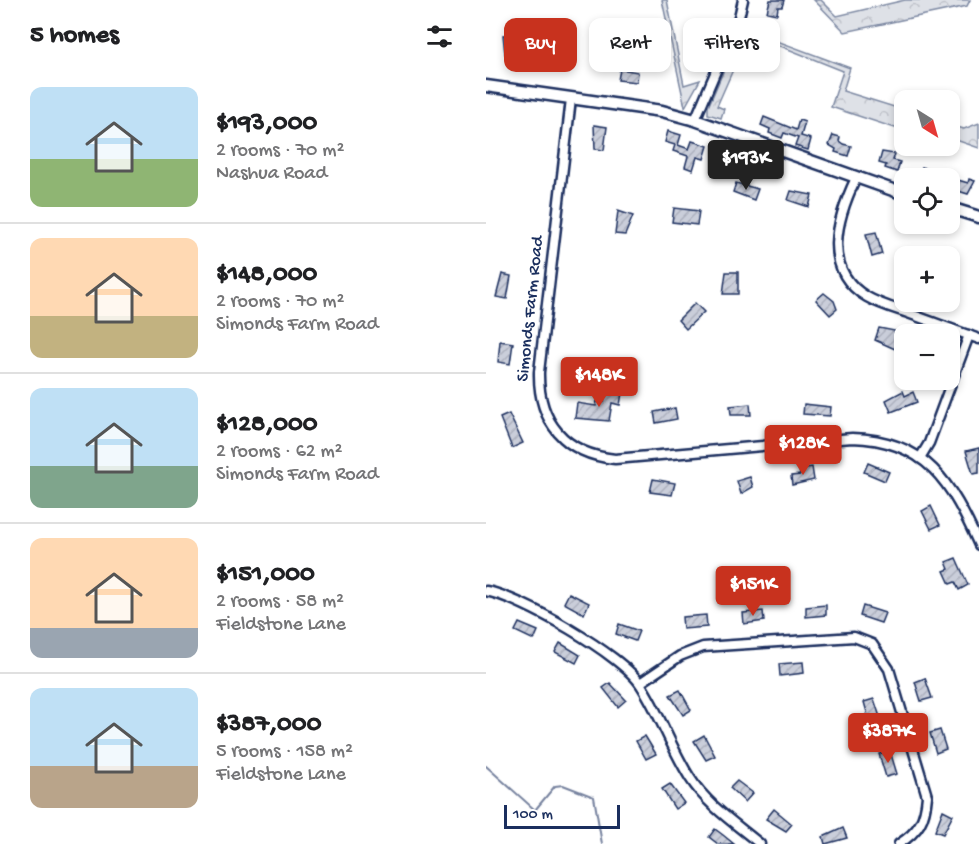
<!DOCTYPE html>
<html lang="en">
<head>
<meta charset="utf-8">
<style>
	:root { --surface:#fff; --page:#f6f6f6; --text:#202124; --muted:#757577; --line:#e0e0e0; --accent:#c8321e }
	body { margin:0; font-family:"Gochi Hand",sans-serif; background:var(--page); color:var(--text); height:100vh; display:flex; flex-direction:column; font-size:22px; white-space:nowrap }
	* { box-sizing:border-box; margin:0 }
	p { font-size:20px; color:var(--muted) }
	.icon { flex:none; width:33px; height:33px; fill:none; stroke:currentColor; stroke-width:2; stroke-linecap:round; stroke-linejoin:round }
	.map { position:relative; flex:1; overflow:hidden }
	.side { display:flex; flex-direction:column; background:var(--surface); width:486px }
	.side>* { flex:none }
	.top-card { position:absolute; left:18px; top:18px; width:384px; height:54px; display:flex; gap:12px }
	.needle { width:39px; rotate:143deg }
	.buttons { position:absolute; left:408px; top:90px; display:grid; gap:12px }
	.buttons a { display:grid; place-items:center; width:66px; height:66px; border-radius:12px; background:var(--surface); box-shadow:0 3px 9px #0003; font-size:30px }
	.scale { position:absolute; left:18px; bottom:15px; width:116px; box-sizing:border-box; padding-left:6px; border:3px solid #1b2f5e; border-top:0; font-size:16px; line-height:21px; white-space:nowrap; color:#1b2f5e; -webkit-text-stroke:4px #fff; paint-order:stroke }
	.price { position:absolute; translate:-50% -51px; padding:0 14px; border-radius:6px; background:var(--accent); color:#fff; font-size:20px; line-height:39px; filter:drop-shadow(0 2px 3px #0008) }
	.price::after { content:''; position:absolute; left:50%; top:36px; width:18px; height:14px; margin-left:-9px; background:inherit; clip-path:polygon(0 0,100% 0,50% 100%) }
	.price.selected { background:#222; color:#fff }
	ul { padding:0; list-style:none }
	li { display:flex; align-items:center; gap:18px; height:150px; padding:0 30px }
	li+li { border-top:2px solid var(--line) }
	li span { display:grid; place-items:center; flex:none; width:168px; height:120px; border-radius:12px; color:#555 }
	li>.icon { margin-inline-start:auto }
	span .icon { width:72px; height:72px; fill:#fffc; stroke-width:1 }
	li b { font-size:26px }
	h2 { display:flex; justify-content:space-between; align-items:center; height:72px; padding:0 30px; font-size:26px }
	.tag { padding:0 21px; border-radius:12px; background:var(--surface); box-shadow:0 3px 9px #0003; font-size:21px; line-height:54px }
	.tag.selected { background:var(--accent); color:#fff }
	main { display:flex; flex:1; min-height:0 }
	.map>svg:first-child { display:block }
	.park { fill:url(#park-crowns); stroke:#7c88a2; stroke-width:1.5 }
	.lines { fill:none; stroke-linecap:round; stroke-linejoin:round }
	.stream { stroke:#77839f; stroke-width:2 }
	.building { fill:url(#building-hatch); stroke:#1b2f5e; stroke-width:1.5 }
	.minor-casing { stroke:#1b2f5e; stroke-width:13 }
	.major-casing { stroke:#1b2f5e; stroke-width:15 }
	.minor { stroke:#fff; stroke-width:8 }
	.major { stroke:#fff; stroke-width:10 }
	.labels { text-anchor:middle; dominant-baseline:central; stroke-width:4.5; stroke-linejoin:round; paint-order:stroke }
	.street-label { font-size:18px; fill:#1b2f5e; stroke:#fff }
</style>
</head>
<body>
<main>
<section class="side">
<h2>5 homes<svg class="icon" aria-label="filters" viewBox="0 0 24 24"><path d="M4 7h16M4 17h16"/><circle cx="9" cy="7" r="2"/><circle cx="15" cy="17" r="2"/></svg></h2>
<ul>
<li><span style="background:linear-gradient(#bfe0f5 60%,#8fb573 0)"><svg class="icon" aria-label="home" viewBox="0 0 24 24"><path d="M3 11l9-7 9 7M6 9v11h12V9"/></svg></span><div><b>$193,000</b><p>2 rooms · 70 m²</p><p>Nashua Road</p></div></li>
<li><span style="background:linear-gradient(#ffd9b3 65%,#c2b280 0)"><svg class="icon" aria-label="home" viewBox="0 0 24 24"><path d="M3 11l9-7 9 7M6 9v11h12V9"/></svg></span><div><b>$148,000</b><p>2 rooms · 70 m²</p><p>Simonds Farm Road</p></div></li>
<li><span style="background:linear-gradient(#bfe0f5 65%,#7fa58c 0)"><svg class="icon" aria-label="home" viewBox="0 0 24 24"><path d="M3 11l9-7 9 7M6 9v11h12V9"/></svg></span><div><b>$128,000</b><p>2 rooms · 62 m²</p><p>Simonds Farm Road</p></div></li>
<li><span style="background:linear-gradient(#ffd9b3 75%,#9aa5b1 0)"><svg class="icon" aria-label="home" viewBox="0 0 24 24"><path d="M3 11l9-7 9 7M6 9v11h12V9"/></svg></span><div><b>$151,000</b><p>2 rooms · 58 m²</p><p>Fieldstone Lane</p></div></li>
<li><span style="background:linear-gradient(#bfe0f5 65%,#b9a48a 0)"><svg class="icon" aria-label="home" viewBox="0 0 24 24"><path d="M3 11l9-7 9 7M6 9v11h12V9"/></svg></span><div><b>$387,000</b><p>5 rooms · 158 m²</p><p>Fieldstone Lane</p></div></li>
</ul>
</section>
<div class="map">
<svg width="493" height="844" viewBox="0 0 493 844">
	<defs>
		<pattern id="park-crowns" width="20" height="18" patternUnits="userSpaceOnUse" patternTransform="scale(1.5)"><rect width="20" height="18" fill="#dee1e7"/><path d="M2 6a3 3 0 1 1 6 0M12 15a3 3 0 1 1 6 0" fill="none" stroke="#bec1c9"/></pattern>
		<pattern id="building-hatch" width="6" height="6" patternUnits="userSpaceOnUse" patternTransform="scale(1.5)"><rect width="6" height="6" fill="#caceda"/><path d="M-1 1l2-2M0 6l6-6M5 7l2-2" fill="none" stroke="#adb1be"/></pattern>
	</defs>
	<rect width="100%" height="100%" fill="#fff"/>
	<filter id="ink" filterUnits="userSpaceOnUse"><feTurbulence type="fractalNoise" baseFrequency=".0167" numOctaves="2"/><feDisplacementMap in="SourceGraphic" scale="12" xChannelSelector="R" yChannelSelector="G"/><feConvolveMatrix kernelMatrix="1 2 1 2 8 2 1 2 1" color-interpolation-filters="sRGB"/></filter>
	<g filter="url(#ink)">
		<g class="park">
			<path d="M 176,0 L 181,0 L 198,85 L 214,80 L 199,107 Z"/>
			<path d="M 328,0 L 335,0 L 351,16 L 419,0 L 484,0 L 481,6 L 359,32 Z"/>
			<path d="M 256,28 L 364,68 L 357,91 L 418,110 L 418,131 L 345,107 L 357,71 L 292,45 L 291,49 L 261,38 L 231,106 L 238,109 L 235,118 L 222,114 L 222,107 Z"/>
			<path d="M 493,123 L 493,148 L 464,138 L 464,125 L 478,129 Z"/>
		</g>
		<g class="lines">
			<path class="stream" d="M 0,766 L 49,810 L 69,786 L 77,785 L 108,797 L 116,844"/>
		</g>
		<g class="building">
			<path d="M 284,0 L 298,0 L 296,7 L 292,7 L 291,14 L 281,12 Z"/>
			<path d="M 28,34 L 29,53 L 19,54 L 17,35 Z"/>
			<path d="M 134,69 L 152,72 L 151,82 L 132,80 Z"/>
			<path d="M 278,117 L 310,130 L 313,120 L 319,122 L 315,136 L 325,139 L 322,150 L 309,146 L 312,138 L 298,133 L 296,138 L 283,133 L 284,129 L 275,125 Z"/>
			<path d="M 108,125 L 121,127 L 118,150 L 109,149 Z"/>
			<path d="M 182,131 L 195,135 L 192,145 L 203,149 L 206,141 L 222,146 L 218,159 L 211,157 L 207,170 L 199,167 L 202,156 L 187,151 L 189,145 L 179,142 Z"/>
			<path d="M 347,135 L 354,137 L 353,141 L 357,144 L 365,146 L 362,156 L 349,152 L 350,149 L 343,145 Z"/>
			<path d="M 396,152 L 409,154 L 407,160 L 414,162 L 411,172 L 399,168 L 400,165 L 393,163 Z"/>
			<path d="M 436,167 L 448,172 L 446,178 L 433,178 Z"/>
			<path d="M 483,179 L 489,181 L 482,194 L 469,190 L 472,180 L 482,183 Z"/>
			<path d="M 250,183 L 272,189 L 268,200 L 247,192 Z"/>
			<path d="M 305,191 L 326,195 L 323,207 L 302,200 Z"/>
			<path d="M 188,208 L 213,211 L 211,225 L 186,222 Z"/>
			<path d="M 132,211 L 147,216 L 139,235 L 129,234 Z"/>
			<path d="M 390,232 L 396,254 L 386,257 L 380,234 Z"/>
			<path d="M 240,272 L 252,272 L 252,294 L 237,294 Z"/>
			<path d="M 16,274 L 25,276 L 21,299 L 10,297 Z"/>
			<path d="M 338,293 L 348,301 L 351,309 L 344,315 L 330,300 Z"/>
			<path d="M 209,303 L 218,312 L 200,329 L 192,320 Z"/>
			<path d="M 393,328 L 409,331 L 409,334 L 416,336 L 409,349 L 389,340 Z"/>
			<path d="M 14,341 L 27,343 L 24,364 L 12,362 Z"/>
			<path d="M 119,391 L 136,393 L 134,405 L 126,403 L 123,421 L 89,418 L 91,403 L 110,406 L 111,401 L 118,402 Z"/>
			<path d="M 417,391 L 419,396 L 427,392 L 431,402 L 405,412 L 400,400 Z"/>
			<path d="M 264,404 L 265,415 L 245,415 L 244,406 Z"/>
			<path d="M 318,404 L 345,407 L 344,416 L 317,414 Z"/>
			<path d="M 189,408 L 191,419 L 170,423 L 168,412 Z"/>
			<path d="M 23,414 L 37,443 L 26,448 L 14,418 Z"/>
			<path d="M 493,448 L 493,473 L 487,474 L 480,451 Z"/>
			<path d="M 382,463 L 403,472 L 399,481 L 378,472 Z"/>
			<path d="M 326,467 L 328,480 L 306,485 L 305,476 L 314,475 L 313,469 Z"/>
			<path d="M 264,477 L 267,487 L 255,494 L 251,481 Z"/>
			<path d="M 167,479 L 189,483 L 186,495 L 164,492 Z"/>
			<path d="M 445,506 L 454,525 L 445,529 L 436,511 Z"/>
			<path d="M 470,558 L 482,585 L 473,590 L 469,582 L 464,584 L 458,571 L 463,569 L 460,562 Z"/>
			<path d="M 83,593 L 103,603 L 98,614 L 78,603 Z"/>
			<path d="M 340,605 L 340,615 L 320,617 L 320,607 Z"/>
			<path d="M 377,606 L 399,613 L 395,623 L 374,616 Z"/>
			<path d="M 277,611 L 278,621 L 258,624 L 257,613 Z"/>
			<path d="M 220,615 L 221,627 L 197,629 L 196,617 Z"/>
			<path d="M 33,623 L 52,631 L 48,640 L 29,631 Z"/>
			<path d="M 133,624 L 153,631 L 149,641 L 130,634 Z"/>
			<path d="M 74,643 L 94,655 L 90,663 L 69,652 Z"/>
			<path d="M 317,662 L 318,673 L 294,676 L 293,664 Z"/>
			<path d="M 439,678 L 446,698 L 435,701 L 429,682 Z"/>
			<path d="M 124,683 L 140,700 L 132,707 L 117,688 Z"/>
			<path d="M 194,690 L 205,710 L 197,715 L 184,695 Z"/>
			<path d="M 388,699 L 395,720 L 384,723 L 378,702 Z"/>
			<path d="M 454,730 L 460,749 L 450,753 L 444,733 Z"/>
			<path d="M 218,735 L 229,756 L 220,760 L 208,741 Z"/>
			<path d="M 159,736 L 170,754 L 160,759 L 150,741 Z"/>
			<path d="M 404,751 L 411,774 L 400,777 L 393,754 Z"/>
			<path d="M 251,781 L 267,793 L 259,802 L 244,788 Z"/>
			<path d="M 184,784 L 198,803 L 189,809 L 176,789 Z"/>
			<path d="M 288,809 L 306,824 L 300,831 L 280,819 Z"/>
			<path d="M 457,810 L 467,815 L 457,834 L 449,831 Z"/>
			<path d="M 357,828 L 361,838 L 339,844 L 337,837 Z"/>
			<path d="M 229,829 L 237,835 L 248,844 L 232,844 L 223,837 Z"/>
		</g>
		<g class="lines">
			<g class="minor-casing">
				<g id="minor">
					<path d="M 85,99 L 53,372 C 52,422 79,454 129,459 L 366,438 C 441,440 465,483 493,545"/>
					<path d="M 209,120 L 253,17 L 257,0"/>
					<path d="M 370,178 C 351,218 335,270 381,297 C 393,304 407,308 419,312 C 444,321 468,330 493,339"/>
					<path d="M 434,458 L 443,443 L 483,335"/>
					<path d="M 0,591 C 35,597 136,655 155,685 C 174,714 185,748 204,778 C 221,805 250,824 274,844"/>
					<path d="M 154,683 L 194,656 L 217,647 L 368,637 L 386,644 L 403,669 L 441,796 C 439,820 433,831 413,844"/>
				</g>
			</g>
			<g class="major-casing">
				<g id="major">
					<path d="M 0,86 L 176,111 L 209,120 L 418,194"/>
					<path d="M 464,208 L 493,217"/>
				</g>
			</g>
			<use href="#minor" class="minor"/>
			<use href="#major" class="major"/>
		</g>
	</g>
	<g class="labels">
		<g class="street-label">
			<text transform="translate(45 309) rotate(-84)">Simonds Farm Road</text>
		</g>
	</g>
</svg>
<div class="buttons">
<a><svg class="needle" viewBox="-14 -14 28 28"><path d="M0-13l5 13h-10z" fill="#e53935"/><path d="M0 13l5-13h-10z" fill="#757577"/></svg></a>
<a><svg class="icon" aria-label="locate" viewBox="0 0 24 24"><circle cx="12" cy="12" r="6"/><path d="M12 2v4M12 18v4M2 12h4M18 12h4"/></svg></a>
<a>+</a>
<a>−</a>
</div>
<div class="scale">100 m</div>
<b class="price selected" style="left:260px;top:191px">$193K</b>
<b class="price" style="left:113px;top:408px">$148K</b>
<b class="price" style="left:317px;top:476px">$128K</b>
<b class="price" style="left:267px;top:617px">$151K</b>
<b class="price" style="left:402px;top:764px">$387K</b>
<div class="top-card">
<a class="tag selected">Buy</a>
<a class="tag">Rent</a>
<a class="tag">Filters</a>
</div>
</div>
</main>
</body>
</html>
